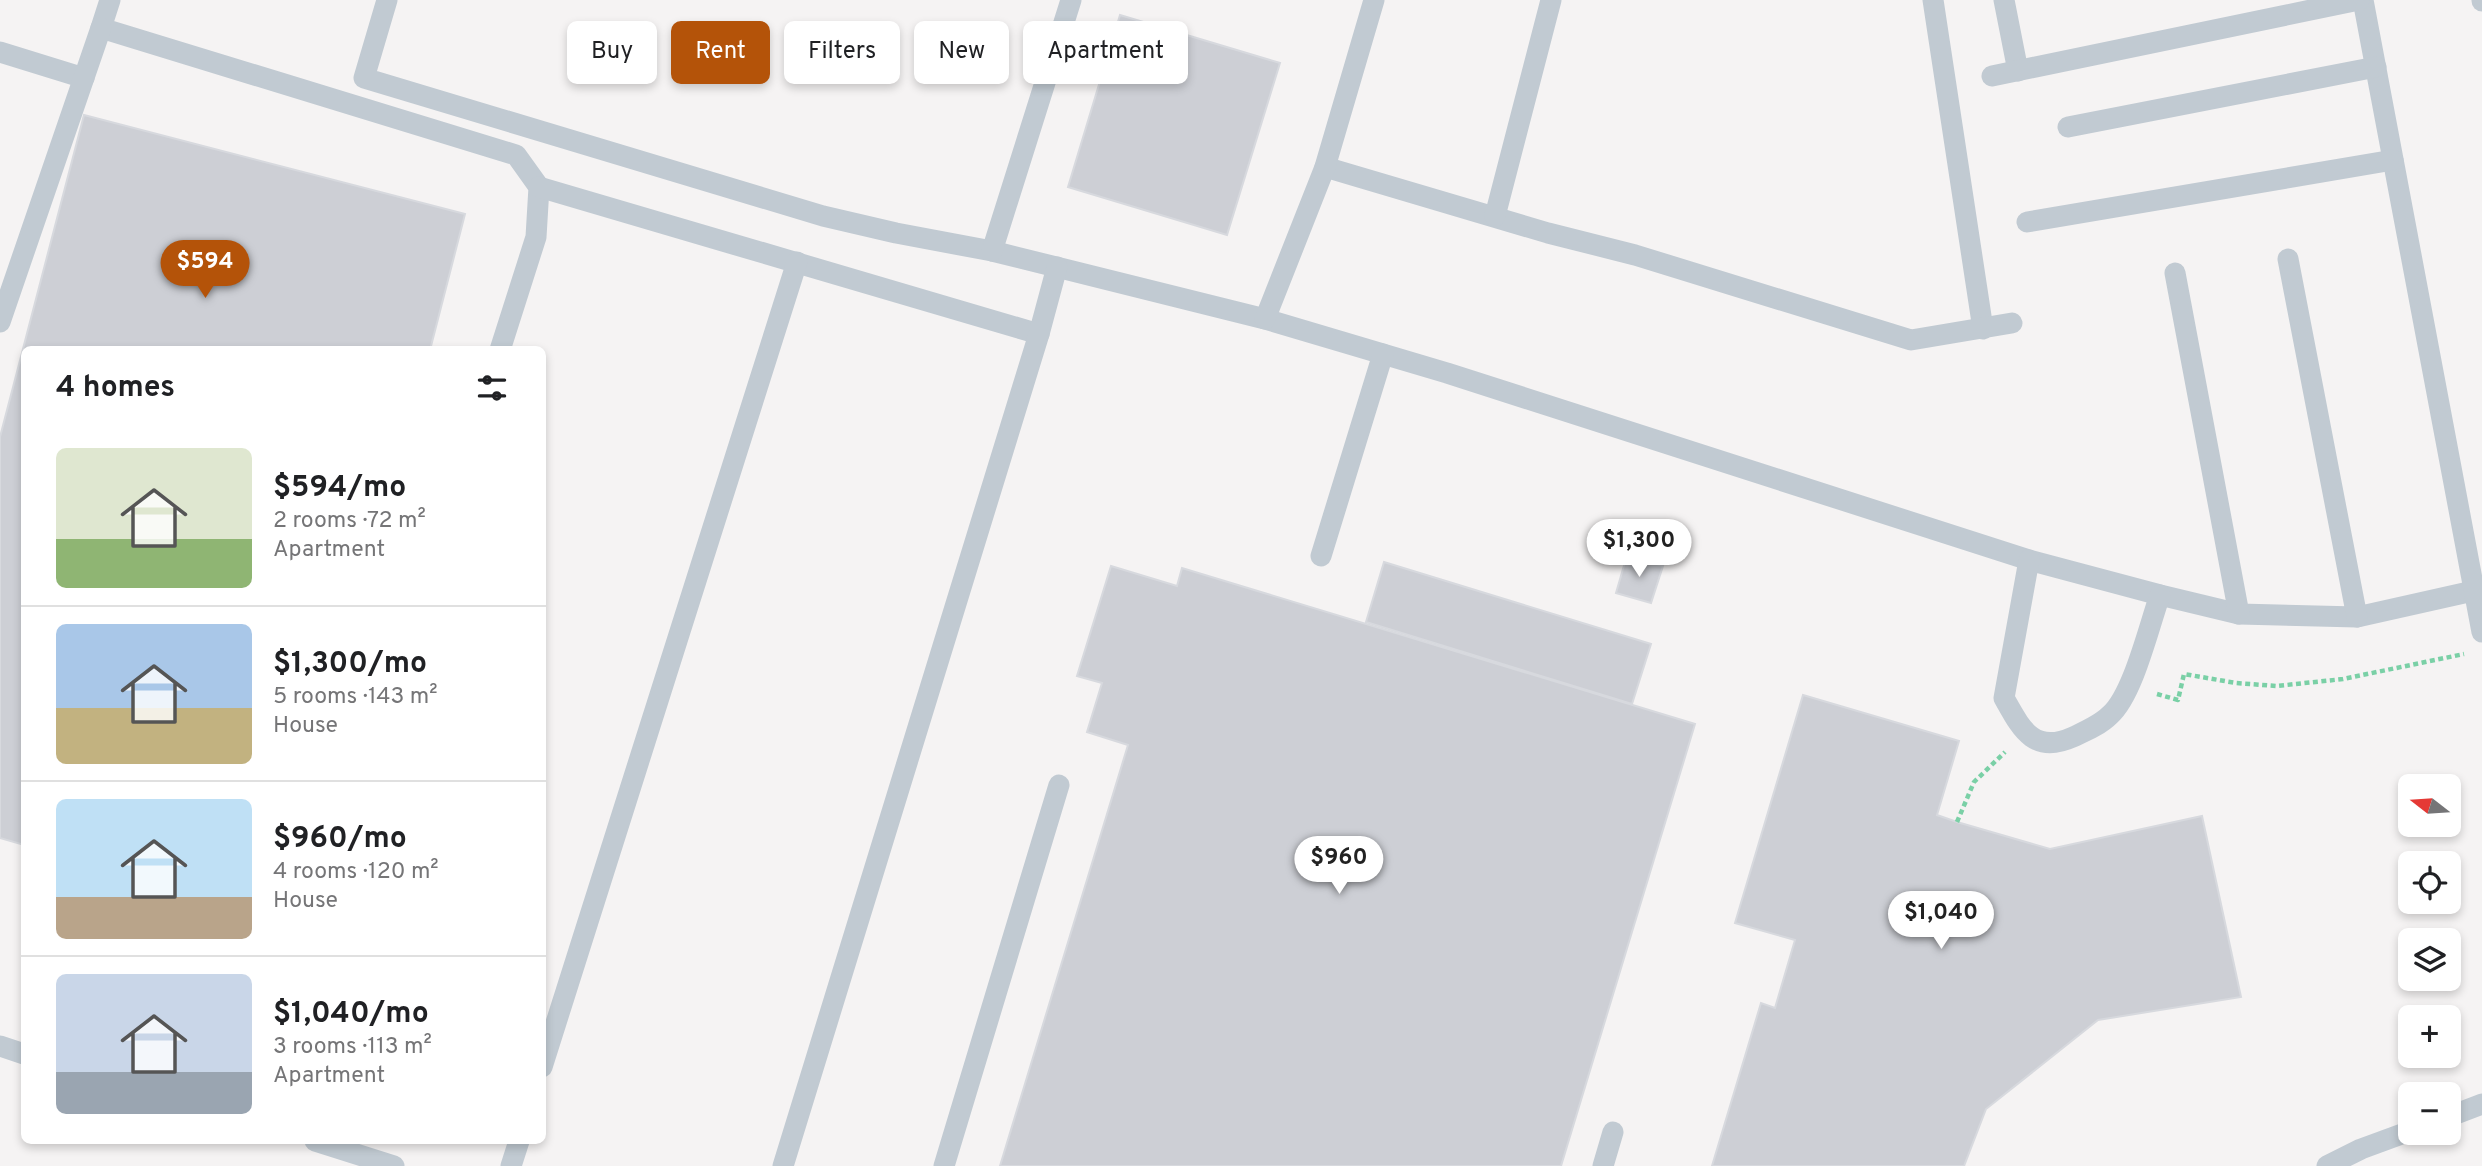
<!DOCTYPE html>
<html lang="en">
<head>
<meta charset="utf-8">
<style>
	:root { --surface:#fff; --page:#f6f6f6; --text:#202124; --muted:#757577; --line:#e0e0e0; --accent:#b45309 }
	body { margin:0; font-family:Overpass,sans-serif; background:var(--page); color:var(--text); height:100vh; display:flex; flex-direction:column; font-size:26px; white-space:nowrap }
	* { box-sizing:border-box; margin:0 }
	p { font-size:23px; color:var(--muted) }
	.icon { flex:none; width:38px; height:38px; fill:none; stroke:currentColor; stroke-width:2; stroke-linecap:round; stroke-linejoin:round }
	.map { position:relative; flex:1; overflow:hidden }
	.details { position:absolute; left:21px; top:346px; width:525px; height:798px; display:flex; flex-direction:column; background:var(--surface); border-radius:10px; box-shadow:0 4px 10px #0003 }
	.details>* { flex:none }
	.hud { position:absolute; left:567px; top:21px; width:665px; height:63px; display:flex; gap:14px }
	.needle { width:46px; rotate:287deg }
	.tools { position:absolute; left:2398px; top:774px; display:grid; gap:14px }
	.tools a { display:grid; place-items:center; width:63px; height:63px; border-radius:10px; background:var(--surface); box-shadow:0 4px 10px #0003; font-size:35px }
	.price { position:absolute; translate:-50% -60px; padding:0 16px; border-radius:24px; background:#fff; color:#222; font-size:23px; line-height:46px; filter:drop-shadow(0 2px 4px #0008) }
	.price::after { content:''; position:absolute; left:50%; top:42px; width:21px; height:16px; margin-left:-10px; background:inherit; clip-path:polygon(0 0,100% 0,50% 100%) }
	.price.active { background:var(--accent); color:#fff }
	ul { padding:0; list-style:none }
	li { display:flex; align-items:center; gap:21px; height:175px; padding:0 35px }
	li+li { border-top:2px solid var(--line) }
	li span { display:grid; place-items:center; flex:none; width:196px; height:140px; border-radius:10px; color:#555 }
	li>.icon { margin-inline-start:auto }
	span .icon { width:84px; height:84px; fill:#fffc; stroke-width:1 }
	li b { font-size:30px }
	h2 { display:flex; justify-content:space-between; align-items:center; height:84px; padding:0 35px; font-size:30px }
	.chip { padding:0 24px; border-radius:10px; background:var(--surface); box-shadow:0 4px 10px #0003; font-size:24px; line-height:63px }
	.chip.active { background:var(--accent); color:#fff }
	.map>svg:first-child { display:block }
	.building { fill:#cdcfd5; stroke:#d7d9de; stroke-width:2 }
	.lines { fill:none; stroke-linecap:round; stroke-linejoin:round }
	.path { stroke:#7ad0a6; stroke-width:4.5; stroke-dasharray:5 3.5; stroke-linecap:butt }
	.lane { stroke:#c1cad2; stroke-width:21 }
</style>
</head>
<body>
<div class="map">
<svg width="2482" height="1166" viewBox="0 0 2482 1166">
	<rect width="100%" height="100%" fill="#f5f3f3"/>
	<g class="building">
		<path d="M 1120,15 L 1280,63 L 1227,235 L 1068,187 Z"/>
		<path d="M 84,115 L 465,214 L 430,350 L 24,350 L 24,845 L 0,838 L 0,437 Z"/>
		<path d="M 1627,555 L 1663,566 L 1651,603 L 1616,593 Z"/>
		<path d="M 1384,562 L 1651,644 L 1632,704 L 1366,622 Z"/>
		<path d="M 1111,566 L 1177,586 L 1182,568 L 1695,724 L 1561,1166 L 1000,1166 L 1128,745 L 1087,732 L 1102,683 L 1077,676 Z"/>
		<path d="M 1803,695 L 1959,741 L 1937,815 L 1957,822 L 2050,849 L 2202,816 L 2241,997 L 2098,1020 L 1986,1109 L 1964,1166 L 1712,1166 L 1761,1003 L 1775,1008 L 1795,940 L 1735,923 Z"/>
	</g>
	<g class="lines">
		<g class="path">
			<path d="M 2157,694 L 2178,700 L 2184,674 L 2236,683 L 2277,686 L 2343,679 L 2464,654"/>
			<path d="M 1957,822 L 1974,782 L 2005,752"/>
		</g>
		<g class="lane">
			<path d="M 110,0 L 101,28 L 516,155 L 539,187 L 536,237 L 500,350"/>
			<path d="M 387,0 L 364,78 L 823,216 L 896,233 L 992,251 L 1265,319 L 1447,373 L 2029,560 L 2160,595 L 2239,614 L 2357,617 L 2482,589"/>
			<path d="M 1933,0 L 1983,329"/>
			<path d="M 2004,0 L 2018,71"/>
			<path d="M 2363,0 L 2482,632"/>
			<path d="M 2482,0 L 2482,1"/>
			<path d="M 0,52 L 84,78"/>
			<path d="M 1992,76 L 2359,0"/>
			<path d="M 2068,127 L 2376,67"/>
			<path d="M 1325,167 L 1548,233 L 1635,255 L 1911,340 L 2012,323"/>
			<path d="M 539,187 L 1039,334"/>
			<path d="M 1495,216 L 1551,0"/>
			<path d="M 2027,222 L 2393,160"/>
			<path d="M 992,251 L 1071,0"/>
			<path d="M 2288,259 L 2357,617"/>
			<path d="M 2175,273 L 2239,614"/>
			<path d="M 1265,319 L 1325,167 L 1374,0"/>
			<path d="M 0,322 L 101,28"/>
			<path d="M 1321,556 L 1383,354"/>
			<path d="M 2029,560 L 2004,698 C 2021,728 2033,755 2073,737 C 2086,731 2100,725 2110,715 C 2133,695 2149,626 2160,595"/>
			<path d="M 0,1046 L 24,1054"/>
			<path d="M 542,1067 L 797,262"/>
			<path d="M 2448,1117 L 2482,1104"/>
			<path d="M 315,1141 L 394,1166"/>
			<path d="M 511,1166 L 519,1141"/>
			<path d="M 783,1166 L 1039,334 L 1057,267"/>
			<path d="M 944,1166 L 1059,785"/>
			<path d="M 1603,1166 L 1613,1132"/>
			<path d="M 2327,1166 L 2361,1149 L 2410,1131"/>
		</g>
	</g>
</svg>
<div class="tools">
<a><svg class="needle" viewBox="-14 -14 28 28"><path d="M0-13l5 13h-10z" fill="#e53935"/><path d="M0 13l5-13h-10z" fill="#757577"/></svg></a>
<a><svg class="icon" aria-label="locate" viewBox="0 0 24 24"><circle cx="12" cy="12" r="6"/><path d="M12 2v4M12 18v4M2 12h4M18 12h4"/></svg></a>
<a><svg class="icon" aria-label="layers" viewBox="0 0 24 24"><path d="M12 4l9 5-9 5-9-5zM3 14l9 5 9-5"/></svg></a>
<a>+</a>
<a>−</a>
</div>
<b class="price active" style="left:205px;top:300px">$594</b>
<b class="price" style="left:1639px;top:579px">$1,300</b>
<b class="price" style="left:1339px;top:896px">$960</b>
<b class="price" style="left:1941px;top:951px">$1,040</b>
<div class="hud">
<a class="chip">Buy</a>
<a class="chip active">Rent</a>
<a class="chip">Filters</a>
<a class="chip">New</a>
<a class="chip">Apartment</a>
</div>
<section class="details">
<h2>4 homes<svg class="icon" aria-label="filters" viewBox="0 0 24 24"><path d="M4 7h16M4 17h16"/><circle cx="9" cy="7" r="2"/><circle cx="15" cy="17" r="2"/></svg></h2>
<ul>
<li><span style="background:linear-gradient(#dfe7d0 65%,#8fb573 0)"><svg class="icon" aria-label="home" viewBox="0 0 24 24"><path d="M3 11l9-7 9 7M6 9v11h12V9"/></svg></span><div><b>$594/mo</b><p>2 rooms · 72 m²</p><p>Apartment</p></div></li>
<li><span style="background:linear-gradient(#a9c7e8 60%,#c2b280 0)"><svg class="icon" aria-label="home" viewBox="0 0 24 24"><path d="M3 11l9-7 9 7M6 9v11h12V9"/></svg></span><div><b>$1,300/mo</b><p>5 rooms · 143 m²</p><p>House</p></div></li>
<li><span style="background:linear-gradient(#bfe0f5 70%,#b9a48a 0)"><svg class="icon" aria-label="home" viewBox="0 0 24 24"><path d="M3 11l9-7 9 7M6 9v11h12V9"/></svg></span><div><b>$960/mo</b><p>4 rooms · 120 m²</p><p>House</p></div></li>
<li><span style="background:linear-gradient(#c9d6e8 70%,#9aa5b1 0)"><svg class="icon" aria-label="home" viewBox="0 0 24 24"><path d="M3 11l9-7 9 7M6 9v11h12V9"/></svg></span><div><b>$1,040/mo</b><p>3 rooms · 113 m²</p><p>Apartment</p></div></li>
</ul>
</section>
</div>
</body>
</html>
